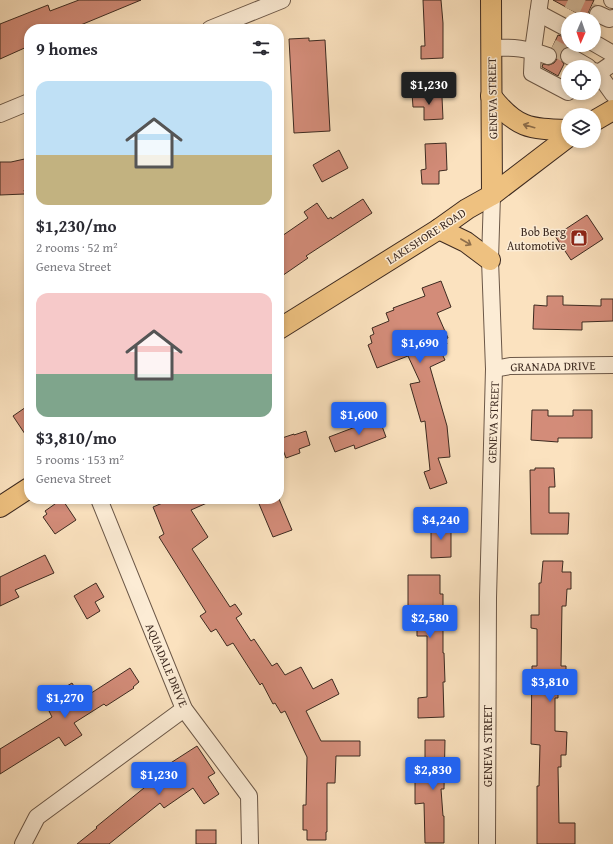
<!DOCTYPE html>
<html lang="en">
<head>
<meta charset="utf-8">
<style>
	:root { --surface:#fff; --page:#f7f7f7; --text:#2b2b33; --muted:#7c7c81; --accent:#2563eb }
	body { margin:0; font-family:"Gentium Book Plus",serif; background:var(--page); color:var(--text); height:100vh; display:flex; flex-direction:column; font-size:15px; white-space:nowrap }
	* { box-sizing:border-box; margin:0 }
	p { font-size:13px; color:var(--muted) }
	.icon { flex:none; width:22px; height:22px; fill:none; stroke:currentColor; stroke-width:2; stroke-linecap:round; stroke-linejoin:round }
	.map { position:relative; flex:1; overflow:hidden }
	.drawer { position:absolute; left:24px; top:24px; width:260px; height:480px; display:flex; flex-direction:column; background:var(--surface); border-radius:16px; box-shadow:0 2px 6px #0003 }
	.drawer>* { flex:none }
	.needle { width:26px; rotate:182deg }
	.controls { position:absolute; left:561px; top:12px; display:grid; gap:8px }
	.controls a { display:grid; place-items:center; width:40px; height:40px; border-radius:50%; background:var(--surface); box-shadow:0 2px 6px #0003; font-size:20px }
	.price { position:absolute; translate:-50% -34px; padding:0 9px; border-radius:4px; background:var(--accent); color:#fff; font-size:13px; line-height:26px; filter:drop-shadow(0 1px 2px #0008) }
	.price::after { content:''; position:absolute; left:50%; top:24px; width:12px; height:9px; margin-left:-6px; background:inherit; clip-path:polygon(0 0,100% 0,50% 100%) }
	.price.selected { background:#222; color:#fff }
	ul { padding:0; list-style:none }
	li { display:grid; align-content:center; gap:8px; height:212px; padding:0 12px }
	li span { display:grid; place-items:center; height:124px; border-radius:12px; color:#555 }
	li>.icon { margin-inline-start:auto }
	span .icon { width:72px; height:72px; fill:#fffc; stroke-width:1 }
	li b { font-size:17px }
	h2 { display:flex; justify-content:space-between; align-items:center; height:48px; padding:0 12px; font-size:17px }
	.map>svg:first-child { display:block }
	.building { fill:#d38c79; stroke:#3d2a20 }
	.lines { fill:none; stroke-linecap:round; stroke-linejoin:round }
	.minor-tunnel { stroke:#d5bd9f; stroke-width:16; stroke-dasharray:16 8; stroke-linecap:butt }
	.minor-casing { stroke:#6c5848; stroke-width:18 }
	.major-casing { stroke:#3d2a20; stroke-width:22 }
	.minor { stroke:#fcecd5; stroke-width:16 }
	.major { stroke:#eec180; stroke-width:20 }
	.oneway { stroke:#8d6e4b }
	.labels { text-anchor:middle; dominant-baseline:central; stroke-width:3; stroke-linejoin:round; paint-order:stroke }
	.street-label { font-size:12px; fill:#3d2a20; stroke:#fcecd5 }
	.poi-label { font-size:12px; fill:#3d2a20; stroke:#fcecd5; text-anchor:end }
</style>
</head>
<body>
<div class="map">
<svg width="613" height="844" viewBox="0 0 613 844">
	<rect width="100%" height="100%" fill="#fbe2bf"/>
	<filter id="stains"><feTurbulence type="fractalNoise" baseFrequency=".005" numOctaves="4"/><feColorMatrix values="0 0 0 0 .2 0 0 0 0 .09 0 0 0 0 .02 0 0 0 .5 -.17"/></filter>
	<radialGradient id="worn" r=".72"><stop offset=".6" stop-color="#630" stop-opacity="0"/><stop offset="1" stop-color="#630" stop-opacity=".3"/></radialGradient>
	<g class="building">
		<path d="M 79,0 L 141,0 L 71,29 L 29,29 L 29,46 L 0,59 L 0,24 L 48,5 L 50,11 Z"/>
		<path d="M 423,0 L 441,0 L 443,23 L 443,58 L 421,59 L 421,46 L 425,46 Z"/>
		<path d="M 553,0 L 594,0 L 586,18 Z"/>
		<path d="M 558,35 L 567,38 L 567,47 L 564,48 L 561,52 L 560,56 L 561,60 L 564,64 L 558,76 L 542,67 L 543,64 L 549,65 L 554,63 L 557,59 L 557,54 L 552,48 Z"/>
		<path d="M 309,38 L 309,41 L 325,40 L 330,131 L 294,133 L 289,39 Z"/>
		<path d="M 424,92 L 424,97 L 442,97 L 443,119 L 424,120 L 424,107 L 413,107 L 412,93 Z"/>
		<path d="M 446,143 L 447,170 L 439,171 L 439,184 L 422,184 L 421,170 L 426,169 L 425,144 Z"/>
		<path d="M 339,150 L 348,168 L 322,182 L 313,165 Z"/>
		<path d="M 29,158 L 29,189 L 24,190 L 25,194 L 0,195 L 0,162 L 11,162 Z"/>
		<path d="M 363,199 L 372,213 L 306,256 L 308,258 L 279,278 L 279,238 L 308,218 L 304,212 L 317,203 L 328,219 L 331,217 L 332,219 Z"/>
		<path d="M 587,215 L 603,239 L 571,260 L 555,236 Z"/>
		<path d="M 441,281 L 451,307 L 437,313 L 448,338 L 445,339 L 447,344 L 439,348 L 445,360 L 430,367 L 447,426 L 450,457 L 438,458 L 447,483 L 430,489 L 424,472 L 430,470 L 425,421 L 421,422 L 410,384 L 420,382 L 408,356 L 377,368 L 368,345 L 372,343 L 370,336 L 374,334 L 372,328 L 389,321 L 386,313 L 394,310 L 393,308 L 425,296 L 422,288 Z"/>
		<path d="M 547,296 L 563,296 L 563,305 L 601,306 L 601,299 L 613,299 L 613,321 L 582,322 L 582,330 L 533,329 L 534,305 L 547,306 Z"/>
		<path d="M 29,405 L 29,440 L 13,416 Z"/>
		<path d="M 532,410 L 548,410 L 548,416 L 573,416 L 573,410 L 592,410 L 592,438 L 558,438 L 558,442 L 531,440 Z"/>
		<path d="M 379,418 L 386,437 L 355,449 L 354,445 L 335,452 L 329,437 Z"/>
		<path d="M 306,431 L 310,445 L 299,449 L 300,453 L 286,458 L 279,439 L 294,434 L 294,435 Z"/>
		<path d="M 535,468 L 554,468 L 555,487 L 549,487 L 549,513 L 569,513 L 568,534 L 531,534 L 530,470 L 535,470 Z"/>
		<path d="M 62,499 L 76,520 L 55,534 L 43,517 L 47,514 L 45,511 Z"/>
		<path d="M 172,499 L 216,499 L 191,510 L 208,537 L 192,549 L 230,607 L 235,604 L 242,614 L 236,618 L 251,641 L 254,639 L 272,666 L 277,663 L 285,675 L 301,667 L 313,689 L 332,679 L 339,694 L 306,711 L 321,741 L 360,741 L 360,756 L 336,756 L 335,783 L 327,783 L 327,832 L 326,832 L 326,840 L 307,840 L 307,830 L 303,830 L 303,805 L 306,805 L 307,757 L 285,711 L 281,713 L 275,703 L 273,704 L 262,683 L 260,685 L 233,643 L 227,646 L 216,629 L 211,632 L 200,616 L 206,612 L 159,537 L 164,534 L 153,507 Z"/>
		<path d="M 257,499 L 279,499 L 292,530 L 273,537 Z"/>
		<path d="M 431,525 L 451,525 L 451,557 L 431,558 Z"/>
		<path d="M 45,555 L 54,573 L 15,590 L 19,597 L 0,606 L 0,577 Z"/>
		<path d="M 543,561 L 563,561 L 562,572 L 571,572 L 571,589 L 567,589 L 566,606 L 562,606 L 561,666 L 566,666 L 566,685 L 558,685 L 558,698 L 555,698 L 555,731 L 567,732 L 566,755 L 561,755 L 561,767 L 558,767 L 559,823 L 575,823 L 575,844 L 537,844 L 537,786 L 539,786 L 540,745 L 531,744 L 532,666 L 537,666 L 537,629 L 531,628 L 531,615 L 539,615 L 539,583 L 541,583 Z"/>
		<path d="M 408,575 L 440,575 L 440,594 L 443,594 L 443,653 L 444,653 L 445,682 L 443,682 L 444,717 L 418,718 L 418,698 L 427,697 L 427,636 L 417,636 L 417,610 L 408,610 Z"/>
		<path d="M 96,583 L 104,597 L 95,602 L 100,611 L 87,619 L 74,596 Z"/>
		<path d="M 130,668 L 139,682 L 133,687 L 134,688 L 106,706 L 104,704 L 74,723 L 82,735 L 65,746 L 59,737 L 0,774 L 0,749 L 52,717 L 49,711 L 68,699 L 62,689 L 72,683 L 82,699 Z"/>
		<path d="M 425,740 L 445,740 L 444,789 L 441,789 L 443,816 L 444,816 L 444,843 L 425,843 L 424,803 L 415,804 L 415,779 L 425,778 Z"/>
		<path d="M 197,746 L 215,773 L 208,777 L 219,794 L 204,804 L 193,788 L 164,808 L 160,803 L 109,844 L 77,844 L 97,828 L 96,827 L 171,766 L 169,764 Z"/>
		<rect x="196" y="830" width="20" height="14"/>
	</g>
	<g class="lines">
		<g class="minor-tunnel">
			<path d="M 568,0 L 598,14"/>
			<path d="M 552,47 L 569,56"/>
		</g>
		<g class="minor-casing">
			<g id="minor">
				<path d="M 540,0 L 533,50 L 532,73 L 568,92"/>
				<path d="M 612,0 L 613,0"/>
				<path d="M 538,13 L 568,29"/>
				<path d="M 598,14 L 609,19 L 613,18"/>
				<path d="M 210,29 L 282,0"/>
				<path d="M 594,43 L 613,54"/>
				<path d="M 491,48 C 514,47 526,48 548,56"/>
				<path d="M 569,56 L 588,67"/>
				<path d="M 594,71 L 598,73 L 613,94"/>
				<path d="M 594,76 L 613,63"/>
				<path d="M 0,114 L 29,102"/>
				<path d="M 494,369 L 510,366 L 613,365"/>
				<path d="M 99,499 L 184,709 L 249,796 L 250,844"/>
				<path d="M 23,844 L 37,817 L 184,709"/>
				<path d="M 487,844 L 488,598 L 494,369 L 490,260 L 492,195"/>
			</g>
		</g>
		<g class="major-casing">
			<g id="major">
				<path d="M 491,0 L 492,195"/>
				<path d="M 491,96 C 516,128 529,129 568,130"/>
				<path d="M 594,121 L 613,110"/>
				<path d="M 439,229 L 466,242 L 490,260"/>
				<path d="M 279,329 L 439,229 L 467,209 L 492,195 L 568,137"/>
				<path d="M 0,507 L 29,488"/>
			</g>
		</g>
		<use href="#minor" class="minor"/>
		<use href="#major" class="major"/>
	</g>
	<defs><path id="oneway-shaft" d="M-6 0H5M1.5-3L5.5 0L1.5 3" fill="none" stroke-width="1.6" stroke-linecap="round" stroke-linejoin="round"/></defs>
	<g class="oneway">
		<use href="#oneway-shaft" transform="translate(529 126) rotate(-164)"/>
		<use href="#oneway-shaft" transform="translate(466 242) rotate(30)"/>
	</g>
	<defs>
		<g id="shop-square" transform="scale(0.9)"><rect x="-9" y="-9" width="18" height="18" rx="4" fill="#8f2418" stroke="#fcecd5"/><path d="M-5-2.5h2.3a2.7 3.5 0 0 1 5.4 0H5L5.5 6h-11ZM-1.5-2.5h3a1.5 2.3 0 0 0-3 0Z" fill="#fff"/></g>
	</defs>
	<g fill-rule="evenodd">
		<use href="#shop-square" x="579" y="238"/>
	</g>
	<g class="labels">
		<g class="street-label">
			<text transform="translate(492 98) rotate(-91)">GENEVA STREET</text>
			<text transform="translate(426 236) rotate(-33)">LAKESHORE ROAD</text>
			<text transform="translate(553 366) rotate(-1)">GRANADA DRIVE</text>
			<text transform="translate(493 422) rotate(-88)">GENEVA STREET</text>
			<text transform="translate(167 665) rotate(67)">AQUADALE DRIVE</text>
			<text transform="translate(487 746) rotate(-90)">GENEVA STREET</text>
		</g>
		<g class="poi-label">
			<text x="566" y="231">Bob Berg<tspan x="566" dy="14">Automotive</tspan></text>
		</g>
	</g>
	<rect width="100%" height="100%" filter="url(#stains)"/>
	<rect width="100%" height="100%" fill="url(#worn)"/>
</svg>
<div class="controls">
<a><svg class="needle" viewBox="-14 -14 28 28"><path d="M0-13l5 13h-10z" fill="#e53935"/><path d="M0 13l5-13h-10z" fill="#7c7c81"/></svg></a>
<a><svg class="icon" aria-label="locate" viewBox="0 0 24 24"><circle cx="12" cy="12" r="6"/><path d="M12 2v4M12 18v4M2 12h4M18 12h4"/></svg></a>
<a><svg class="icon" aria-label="layers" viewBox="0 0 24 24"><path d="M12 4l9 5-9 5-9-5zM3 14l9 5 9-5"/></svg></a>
</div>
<b class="price selected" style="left:429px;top:106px">$1,230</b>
<b class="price" style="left:420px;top:364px">$1,690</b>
<b class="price" style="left:359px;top:436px">$1,600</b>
<b class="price" style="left:441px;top:541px">$4,240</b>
<b class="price" style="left:430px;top:639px">$2,580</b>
<b class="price" style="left:550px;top:703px">$3,810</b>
<b class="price" style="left:65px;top:719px">$1,270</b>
<b class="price" style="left:433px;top:791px">$2,830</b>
<b class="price" style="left:159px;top:796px">$1,230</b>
<section class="drawer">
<h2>9 homes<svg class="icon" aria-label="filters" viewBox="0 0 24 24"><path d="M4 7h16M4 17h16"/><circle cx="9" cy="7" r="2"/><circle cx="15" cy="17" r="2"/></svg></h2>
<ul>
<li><span style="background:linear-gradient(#bfe0f5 60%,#c2b280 0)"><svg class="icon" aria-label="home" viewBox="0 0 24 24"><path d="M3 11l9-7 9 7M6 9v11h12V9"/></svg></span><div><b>$1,230/mo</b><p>2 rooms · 52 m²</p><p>Geneva Street</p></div></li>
<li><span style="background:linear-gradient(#f6c9c9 65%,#7fa58c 0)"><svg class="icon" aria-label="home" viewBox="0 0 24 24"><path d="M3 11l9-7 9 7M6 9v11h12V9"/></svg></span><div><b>$3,810/mo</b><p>5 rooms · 153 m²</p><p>Geneva Street</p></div></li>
</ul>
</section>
</div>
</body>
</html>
